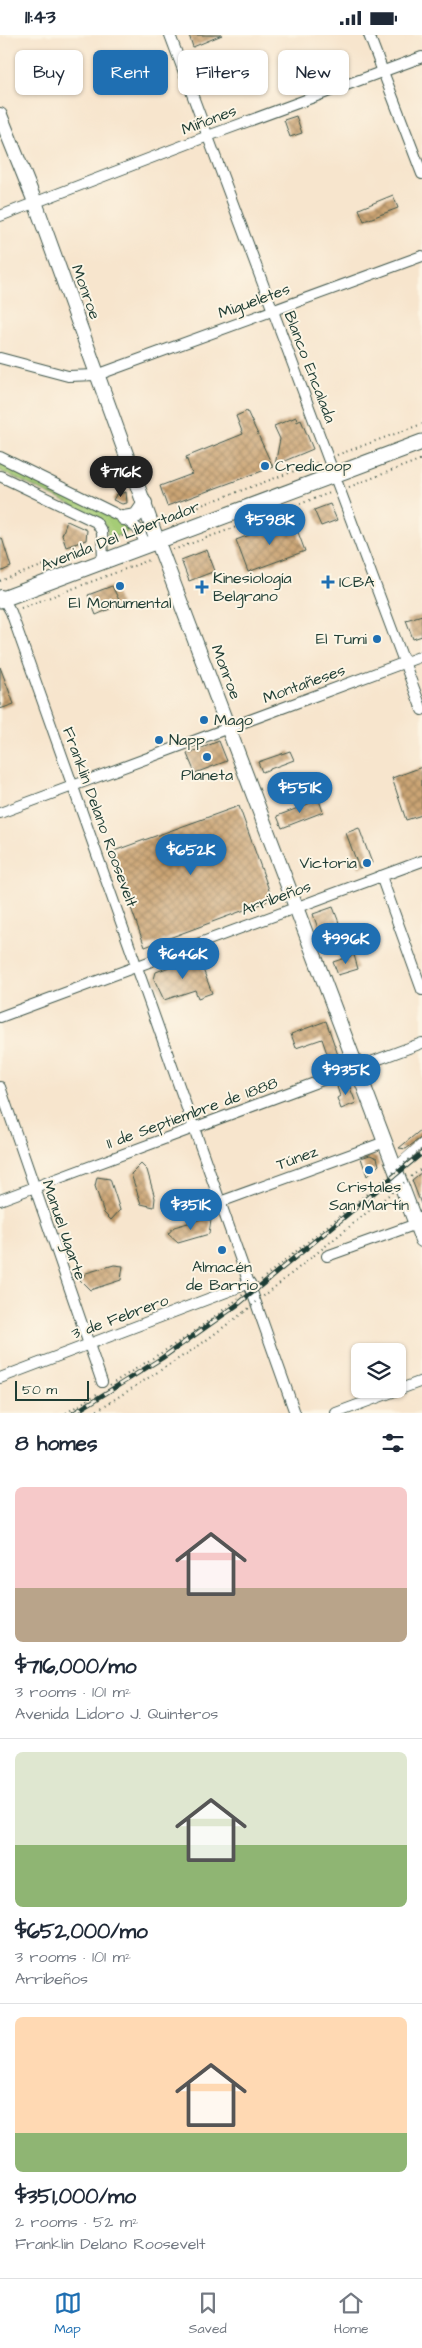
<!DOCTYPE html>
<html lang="en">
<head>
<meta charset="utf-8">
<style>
	:root { --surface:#fff; --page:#f6f6f7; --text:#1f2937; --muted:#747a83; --line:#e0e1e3; --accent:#1f6fb2 }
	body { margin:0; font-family:"Architects Daughter",sans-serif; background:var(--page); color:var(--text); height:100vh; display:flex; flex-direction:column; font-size:19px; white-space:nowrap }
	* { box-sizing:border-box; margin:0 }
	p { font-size:16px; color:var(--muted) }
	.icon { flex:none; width:28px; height:28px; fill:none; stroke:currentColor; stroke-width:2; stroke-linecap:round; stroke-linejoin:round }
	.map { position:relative; height:1378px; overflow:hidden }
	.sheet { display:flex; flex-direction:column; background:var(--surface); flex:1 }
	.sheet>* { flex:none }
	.guide { position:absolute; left:15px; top:15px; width:392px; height:45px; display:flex; gap:10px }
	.tools { position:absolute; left:351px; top:1308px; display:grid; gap:10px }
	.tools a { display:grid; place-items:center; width:55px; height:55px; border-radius:8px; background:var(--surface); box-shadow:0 1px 4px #0004; font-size:25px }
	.scale { position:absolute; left:15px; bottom:12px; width:74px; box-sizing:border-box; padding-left:5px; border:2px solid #1f3d34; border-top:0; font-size:14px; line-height:18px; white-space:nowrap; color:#1f3d34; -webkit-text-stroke:4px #fcf5e5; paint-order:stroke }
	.price { position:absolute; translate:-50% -42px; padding:0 11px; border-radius:18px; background:var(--accent); color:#fff; font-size:16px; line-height:32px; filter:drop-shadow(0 1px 2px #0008) }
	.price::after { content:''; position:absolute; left:50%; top:30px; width:15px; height:11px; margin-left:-8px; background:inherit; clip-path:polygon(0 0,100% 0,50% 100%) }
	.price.current { background:#222; color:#fff }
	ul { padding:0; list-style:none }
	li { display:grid; align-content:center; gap:10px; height:265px; padding:0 15px }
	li+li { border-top:1px solid var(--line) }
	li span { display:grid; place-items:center; height:155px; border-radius:8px; color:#555 }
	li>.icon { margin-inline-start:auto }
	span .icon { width:90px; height:90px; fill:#fffc; stroke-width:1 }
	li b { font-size:21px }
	h2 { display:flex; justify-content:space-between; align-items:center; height:60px; padding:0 15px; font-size:21px }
	.chip { padding:0 18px; border-radius:8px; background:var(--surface); box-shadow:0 1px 4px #0004; font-size:18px; line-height:45px }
	.chip.current { background:var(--accent); color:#fff }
	.status { display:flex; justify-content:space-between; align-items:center; height:35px; padding:0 25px; background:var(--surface); direction:ltr }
	.status svg { height:14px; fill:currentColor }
	.dock { display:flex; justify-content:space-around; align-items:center; height:70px; border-top:1px solid var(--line); background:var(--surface); font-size:14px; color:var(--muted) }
	.dock a { display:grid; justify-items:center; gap:2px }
	.dock .current { color:var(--accent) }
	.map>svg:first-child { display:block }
	.green { fill:#a5cc76; stroke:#628455 }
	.building { fill:url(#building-cross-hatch) }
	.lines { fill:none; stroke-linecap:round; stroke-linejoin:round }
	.pedestrian-casing { stroke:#3f564b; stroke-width:9 }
	.minor-casing { stroke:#3f564b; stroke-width:12 }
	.secondary-casing { stroke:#3f564b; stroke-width:16 }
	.primary-casing { stroke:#3f564b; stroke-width:17 }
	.path { stroke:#3f564b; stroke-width:2; stroke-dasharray:1 4; stroke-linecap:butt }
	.pedestrian { stroke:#fff; stroke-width:8 }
	.minor { stroke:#fff; stroke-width:10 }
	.secondary { stroke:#fff; stroke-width:14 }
	.primary { stroke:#fff; stroke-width:15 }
	.rail-casing { stroke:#1f3d34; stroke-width:5 }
	.rail { stroke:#fcf5e5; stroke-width:3; stroke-dasharray:9; stroke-linecap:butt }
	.path-bridge { stroke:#3f564b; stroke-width:2; stroke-dasharray:1 4; stroke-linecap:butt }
	.poi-dot { fill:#1f6fb2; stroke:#fcf5e5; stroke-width:2 }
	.labels { text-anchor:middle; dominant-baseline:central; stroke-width:4; stroke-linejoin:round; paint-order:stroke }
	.street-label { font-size:16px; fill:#1f3d34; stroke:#fcf5e5 }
	.poi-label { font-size:16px; fill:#1f3d34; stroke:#fcf5e5; text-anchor:start }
</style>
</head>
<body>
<div class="status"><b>11:43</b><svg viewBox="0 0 49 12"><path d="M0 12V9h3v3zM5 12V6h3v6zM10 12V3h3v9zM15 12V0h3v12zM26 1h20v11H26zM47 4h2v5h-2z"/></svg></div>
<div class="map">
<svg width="422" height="1378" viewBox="0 0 422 1378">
	<defs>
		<pattern id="building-cross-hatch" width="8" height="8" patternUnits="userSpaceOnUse" patternTransform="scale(1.25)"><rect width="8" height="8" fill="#cba474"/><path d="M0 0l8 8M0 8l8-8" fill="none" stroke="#a48760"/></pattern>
	</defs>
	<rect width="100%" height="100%" fill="#fcf5e5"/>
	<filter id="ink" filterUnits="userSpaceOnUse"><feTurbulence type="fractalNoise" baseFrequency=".02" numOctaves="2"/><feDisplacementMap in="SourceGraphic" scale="10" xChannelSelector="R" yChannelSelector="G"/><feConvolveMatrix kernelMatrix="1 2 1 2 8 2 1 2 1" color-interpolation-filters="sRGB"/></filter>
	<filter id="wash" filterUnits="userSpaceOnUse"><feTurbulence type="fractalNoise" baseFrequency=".0096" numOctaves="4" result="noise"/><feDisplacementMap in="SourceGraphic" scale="20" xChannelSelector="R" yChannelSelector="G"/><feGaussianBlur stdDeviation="1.12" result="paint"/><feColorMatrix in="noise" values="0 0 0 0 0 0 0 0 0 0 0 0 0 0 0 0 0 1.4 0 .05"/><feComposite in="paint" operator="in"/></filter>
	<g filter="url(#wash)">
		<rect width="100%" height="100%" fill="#f7e5cd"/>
		<path class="green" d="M 0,427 L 130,488 L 130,496 L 107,505 L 107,493 L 97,482 L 0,436 Z"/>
		<g id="blocks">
			<g class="building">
				<path d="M 189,0 L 222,0 L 193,12 Z"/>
				<path d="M 306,39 L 310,50 L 299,54 L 295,44 Z"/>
				<path d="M 296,81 L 302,98 L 290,102 L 284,85 Z"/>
				<path d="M 393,160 L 398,173 L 364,186 L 359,174 Z"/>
				<path d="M 247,376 L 273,432 L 167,471 L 160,451 L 192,439 L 186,422 L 243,399 L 236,381 Z"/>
				<path d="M 296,382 L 297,387 L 301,385 L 313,414 L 275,430 L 280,404 L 274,391 Z"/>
				<path d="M 126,457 L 127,468 L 122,469 L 113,465 L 116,460 Z"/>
				<path d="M 330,469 L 337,485 L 321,491 L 314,475 Z"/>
				<path d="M 293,484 L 305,516 L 248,537 L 236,505 Z"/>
				<path d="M 67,486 L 87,495 L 86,505 L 66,512 L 62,500 Z"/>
				<path d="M 0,503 L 2,503 L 11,532 L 0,537 Z"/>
				<path d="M 207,515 L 215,536 L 189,546 L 181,525 Z"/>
				<path d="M 112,551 L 121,569 L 96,580 L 88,560 Z"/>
				<path d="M 422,580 L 422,601 L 413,604 L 406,585 Z"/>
				<path d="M 0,632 L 14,669 L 0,674 Z"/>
				<path d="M 219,706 L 227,726 L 195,738 L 187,719 Z"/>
				<path d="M 290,716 L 294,725 L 262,737 L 258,727 Z"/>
				<path d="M 422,732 L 422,780 L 406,785 L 392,743 Z"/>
				<path d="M 319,765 L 323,777 L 282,793 L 277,781 Z"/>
				<path d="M 239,771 L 269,855 L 266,867 L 145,912 L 111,817 Z"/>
				<path d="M 359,793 L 372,828 L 359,833 L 346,798 Z"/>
				<path d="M 333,872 L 343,898 L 322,905 L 313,879 Z"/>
				<path d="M 354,920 L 358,934 L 338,940 L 333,927 Z"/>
				<path d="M 198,921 L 212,958 L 198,963 L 195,955 L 164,965 L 154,944 L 156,937 Z"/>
				<path d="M 326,986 L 338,1020 L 335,1026 L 330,1027 L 322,1004 L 296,1013 L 291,999 Z"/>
				<path d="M 345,1049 L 349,1050 L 356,1068 L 341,1074 L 337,1063 L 340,1061 L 337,1052 Z"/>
				<path d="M 422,1094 L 422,1102 L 406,1114 L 399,1113 Z"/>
				<path d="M 370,1120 L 377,1123 L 379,1130 L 367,1141 L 361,1123 Z"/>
				<path d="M 141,1129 L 147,1135 L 155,1163 L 154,1172 L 141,1169 L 131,1139 Z"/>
				<path d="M 422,1137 L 422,1169 L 421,1169 L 412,1145 Z"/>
				<path d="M 97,1142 L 110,1144 L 120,1175 L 111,1185 L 104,1178 L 95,1151 Z"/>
				<path d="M 202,1184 L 211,1185 L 209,1199 L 178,1208 L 168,1199 L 174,1192 Z"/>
				<path d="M 114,1230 L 123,1231 L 121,1245 L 90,1255 L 80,1245 L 86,1238 Z"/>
			</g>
		</g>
	</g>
	<g filter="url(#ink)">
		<use href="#blocks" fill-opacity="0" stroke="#3f564b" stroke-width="1"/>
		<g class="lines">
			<g class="pedestrian-casing">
				<path id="pedestrian" d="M 394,1133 L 422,1108"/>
			</g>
			<g class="minor-casing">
				<g id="minor">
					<path d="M 170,0 L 422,675"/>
					<path d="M 369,0 L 422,139"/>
					<path d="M 0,181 L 208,101 L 422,22"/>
					<path d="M 0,323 L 68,341 L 97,340 L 422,221"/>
					<path d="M 0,422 L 124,483 L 138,494 L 146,509"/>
					<path d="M 0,441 L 96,487 L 102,497 L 103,526"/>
					<path d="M 1,560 L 11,577 L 295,1378"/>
					<path d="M 0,778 L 422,621"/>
					<path d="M 381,841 L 422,955"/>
					<path d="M 0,982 L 422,826"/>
					<path d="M 0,1052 L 102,1347"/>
					<path d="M 0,1165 L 422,1008"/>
					<path d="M 220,1167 L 385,1107"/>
					<path d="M 327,1221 L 422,1187"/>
					<path d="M 0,1343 L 250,1248"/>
					<path d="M 336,1378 L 422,1346"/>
				</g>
			</g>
			<g class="secondary-casing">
				<g id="secondary">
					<path d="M 0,80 L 35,167 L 157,505 L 422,1205"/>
					<path d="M 124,483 L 136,481 L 145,468"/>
				</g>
			</g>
			<g class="primary-casing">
				<path id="primary" d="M 0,565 L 422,407"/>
			</g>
			<g class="path">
				<path d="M 337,420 L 422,389"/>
				<path d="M 349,452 L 422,424"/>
				<path d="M 161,485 L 319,427"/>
				<path d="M 167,486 L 173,483"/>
				<path d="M 113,505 L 127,499"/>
				<path d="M 173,515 L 330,458"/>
				<path d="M 0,546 L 92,513"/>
				<path d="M 21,573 L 152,524"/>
				<path d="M 110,1350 L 188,1301 L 234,1267"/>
				<path d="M 66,1378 L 100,1357"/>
				<path d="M 93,1378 L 197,1312 L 244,1277"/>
			</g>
			<use href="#pedestrian" class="pedestrian"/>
			<use href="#minor" class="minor"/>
			<use href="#secondary" class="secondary"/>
			<use href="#primary" class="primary"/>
			<g class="rail-casing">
				<path id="rail" d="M 74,1378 L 162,1323 L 237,1270 L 422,1118"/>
			</g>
			<use href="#rail" class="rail"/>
			<g class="path-bridge">
				<path d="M 234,1267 L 422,1114"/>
				<path d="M 244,1277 L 422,1133"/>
			</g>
		</g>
	</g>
	<g class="poi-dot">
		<circle cx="265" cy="431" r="5"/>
		<path d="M325.5 539.5h5v5h5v5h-5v5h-5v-5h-5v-5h5z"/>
		<circle cx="120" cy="551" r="5"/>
		<path d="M199.5 544.5h5v5h5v5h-5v5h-5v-5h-5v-5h5z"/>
		<circle cx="377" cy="604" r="5"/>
		<circle cx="204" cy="685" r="5"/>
		<circle cx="159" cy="705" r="5"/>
		<circle cx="207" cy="722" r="5"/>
		<circle cx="367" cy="828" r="5"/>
		<circle cx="369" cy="1135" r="5"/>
		<circle cx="222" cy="1215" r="5"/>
	</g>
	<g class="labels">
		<g class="street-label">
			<text transform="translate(209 85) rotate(-21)">Miñones</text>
			<text transform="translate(86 257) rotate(70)">Monroe</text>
			<text transform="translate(254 266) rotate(-20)">Migueletes</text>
			<text transform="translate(310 332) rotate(69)">Blanco Encalada</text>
			<text transform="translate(120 501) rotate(-21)">Avenida Del Libertador</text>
			<text transform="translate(226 637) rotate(69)">Monroe</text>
			<text transform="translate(304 649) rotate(-20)">Montañeses</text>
			<text transform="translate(100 782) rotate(70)">Franklin Delano Roosevelt</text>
			<text transform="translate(276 863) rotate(-20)">Arribeños</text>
			<text transform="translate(192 1078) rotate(-20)">11 de Septiembre de 1888</text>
			<text transform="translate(297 1123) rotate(-20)">Túnez</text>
			<text transform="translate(64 1195) rotate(71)">Manuel Ugarte</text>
			<text transform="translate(120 1282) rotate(-20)">3 de Febrero</text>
		</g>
		<g class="poi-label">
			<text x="275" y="431">Credicoop</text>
			<text x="213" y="543">Kinesiología<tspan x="213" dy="18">Belgrano</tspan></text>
			<text x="339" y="547">ICBA</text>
			<text x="120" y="568" text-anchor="middle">El Monumental</text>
			<text x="367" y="604" text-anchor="end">El Tumi</text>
			<text x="214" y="685">Mago</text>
			<text x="169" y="705">Napp</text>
			<text x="207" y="740" text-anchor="middle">Planeta</text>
			<text x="357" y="828" text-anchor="end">Victoria</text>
			<text x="369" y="1152" text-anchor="middle">Cristales<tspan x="369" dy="18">San Martín</tspan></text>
			<text x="222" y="1232" text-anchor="middle">Almacén<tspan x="222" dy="18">de Barrio</tspan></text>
		</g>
	</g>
</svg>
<div class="tools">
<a><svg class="icon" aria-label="layers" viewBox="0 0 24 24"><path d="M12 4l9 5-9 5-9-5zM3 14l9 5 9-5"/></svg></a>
</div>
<div class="scale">50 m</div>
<b class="price current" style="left:121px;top:463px">$716K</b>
<b class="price" style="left:270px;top:511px">$598K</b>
<b class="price" style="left:300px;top:779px">$551K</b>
<b class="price" style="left:191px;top:841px">$652K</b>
<b class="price" style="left:346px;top:930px">$996K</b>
<b class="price" style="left:183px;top:945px">$646K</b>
<b class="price" style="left:346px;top:1061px">$935K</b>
<b class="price" style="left:191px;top:1196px">$351K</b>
<div class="guide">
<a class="chip">Buy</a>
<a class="chip current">Rent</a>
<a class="chip">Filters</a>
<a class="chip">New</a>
</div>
</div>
<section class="sheet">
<h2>8 homes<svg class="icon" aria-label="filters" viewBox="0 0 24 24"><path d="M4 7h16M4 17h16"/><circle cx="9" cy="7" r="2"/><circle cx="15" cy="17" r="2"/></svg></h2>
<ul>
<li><span style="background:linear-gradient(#f6c9c9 65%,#b9a48a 0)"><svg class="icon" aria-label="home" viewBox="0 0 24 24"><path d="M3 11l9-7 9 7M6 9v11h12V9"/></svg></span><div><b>$716,000/mo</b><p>3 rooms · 101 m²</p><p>Avenida Lidoro J. Quinteros</p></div></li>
<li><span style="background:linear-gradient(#dfe7d0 60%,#8fb573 0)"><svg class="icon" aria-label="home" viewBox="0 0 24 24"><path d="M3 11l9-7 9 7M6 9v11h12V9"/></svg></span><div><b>$652,000/mo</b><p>3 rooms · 101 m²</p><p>Arribeños</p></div></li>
<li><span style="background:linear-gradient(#ffd9b3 75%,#8fb573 0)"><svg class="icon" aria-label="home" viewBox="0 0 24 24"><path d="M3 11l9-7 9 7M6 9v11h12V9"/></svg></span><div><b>$351,000/mo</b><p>2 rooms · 52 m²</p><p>Franklin Delano Roosevelt</p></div></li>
</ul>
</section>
<nav class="dock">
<a class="current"><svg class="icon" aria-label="map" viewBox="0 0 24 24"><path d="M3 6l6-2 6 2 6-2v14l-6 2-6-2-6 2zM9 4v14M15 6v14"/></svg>Map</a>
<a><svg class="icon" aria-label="saved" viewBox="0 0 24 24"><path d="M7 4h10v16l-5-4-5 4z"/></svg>Saved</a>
<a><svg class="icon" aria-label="home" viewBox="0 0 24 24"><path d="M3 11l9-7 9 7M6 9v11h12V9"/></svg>Home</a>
</nav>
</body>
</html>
